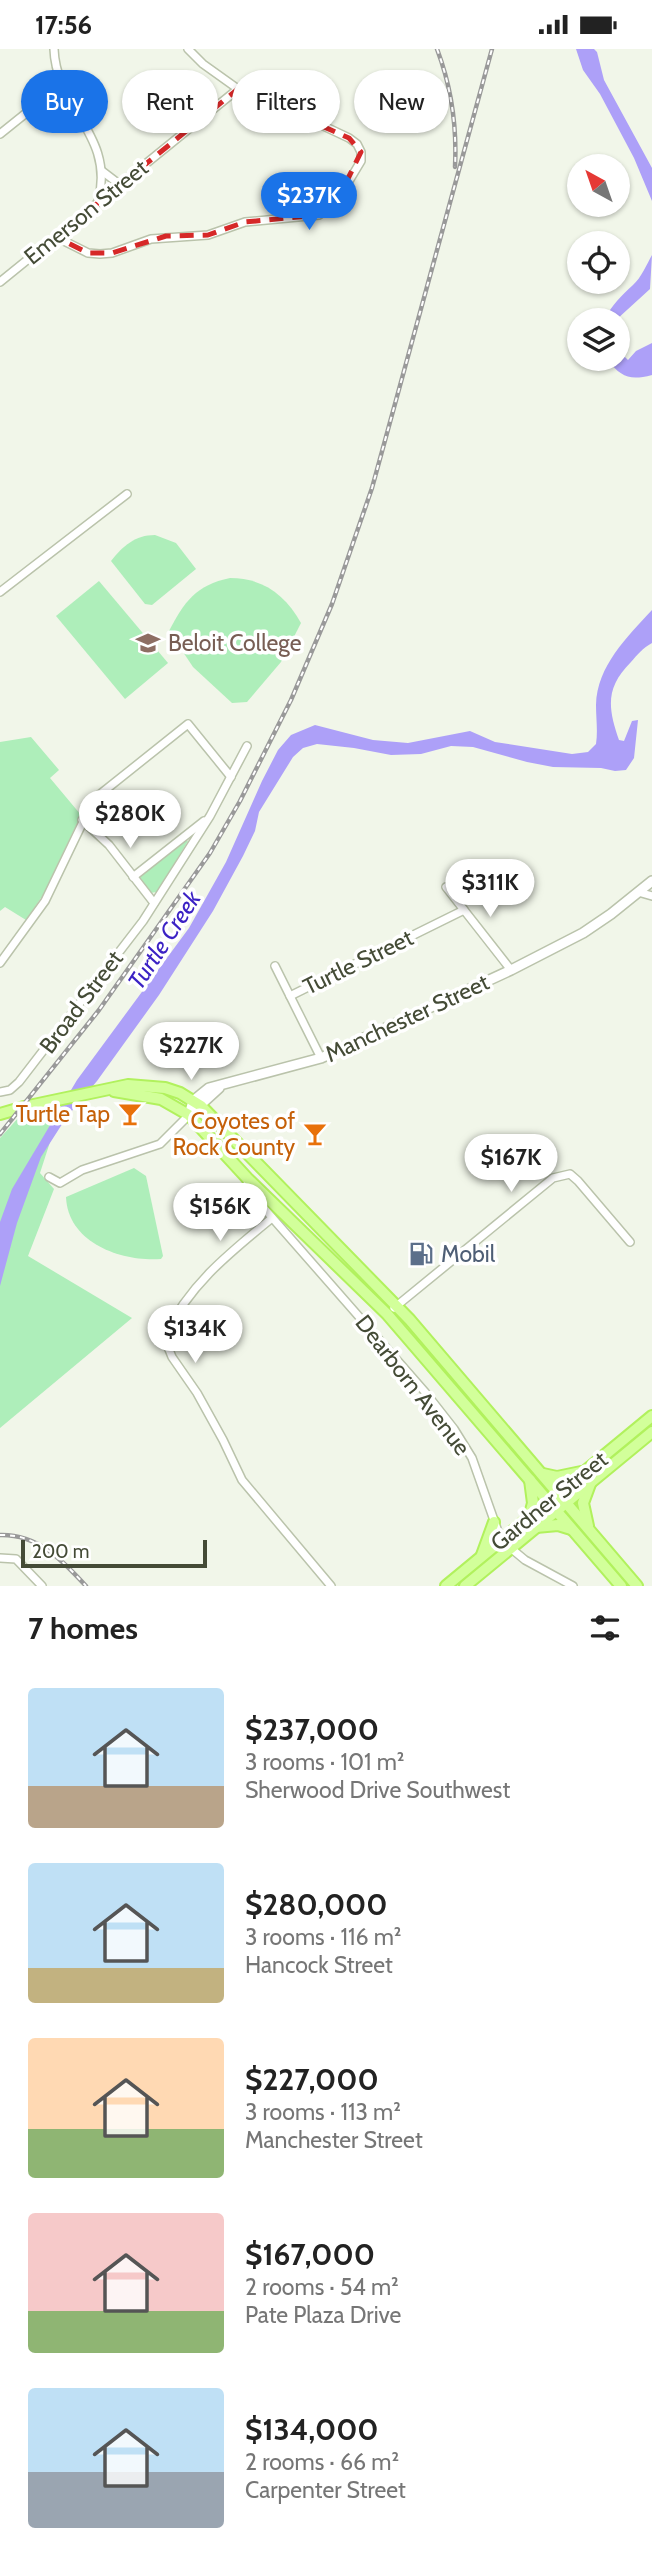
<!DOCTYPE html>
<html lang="en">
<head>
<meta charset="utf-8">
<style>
	:root { --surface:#fff; --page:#f6f6f6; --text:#222; --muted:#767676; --accent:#1a73e8 }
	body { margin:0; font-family:Cabin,sans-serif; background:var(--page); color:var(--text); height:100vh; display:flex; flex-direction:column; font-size:26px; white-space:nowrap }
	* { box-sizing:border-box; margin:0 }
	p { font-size:23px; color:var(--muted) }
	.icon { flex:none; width:38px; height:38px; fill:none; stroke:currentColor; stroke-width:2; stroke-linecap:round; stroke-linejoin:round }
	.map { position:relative; height:1537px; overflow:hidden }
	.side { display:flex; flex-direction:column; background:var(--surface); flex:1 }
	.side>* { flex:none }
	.hud { position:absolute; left:21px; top:21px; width:611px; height:63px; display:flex; gap:14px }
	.needle { width:46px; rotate:320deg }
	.controls { position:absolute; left:567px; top:105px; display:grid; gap:14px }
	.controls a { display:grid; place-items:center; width:63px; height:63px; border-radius:50%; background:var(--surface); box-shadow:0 2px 5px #0004; font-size:35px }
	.scale { position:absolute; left:21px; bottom:18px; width:186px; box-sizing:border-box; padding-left:7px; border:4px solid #444b36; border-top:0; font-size:19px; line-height:24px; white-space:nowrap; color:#444b36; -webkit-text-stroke:5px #fff; paint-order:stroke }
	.price { position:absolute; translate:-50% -60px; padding:0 16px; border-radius:24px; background:#fff; color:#222; font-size:23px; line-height:46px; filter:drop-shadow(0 2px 4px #0008) }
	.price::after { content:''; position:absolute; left:50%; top:42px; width:21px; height:16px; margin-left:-10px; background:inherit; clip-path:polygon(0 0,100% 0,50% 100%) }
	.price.on { background:var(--accent); color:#fff }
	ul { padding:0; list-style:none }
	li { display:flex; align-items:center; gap:21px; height:175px; padding:0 28px }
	li span { display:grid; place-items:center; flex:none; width:196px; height:140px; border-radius:7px; color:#555 }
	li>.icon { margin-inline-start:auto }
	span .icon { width:84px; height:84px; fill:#fffc; stroke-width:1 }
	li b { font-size:30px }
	h2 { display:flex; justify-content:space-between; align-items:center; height:84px; padding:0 28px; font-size:30px }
	.chip { padding:0 24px; border-radius:32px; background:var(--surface); box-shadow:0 2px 5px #0004; font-size:24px; line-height:63px }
	.chip.on { background:var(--accent); color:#fff }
	.status { display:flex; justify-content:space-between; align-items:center; height:49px; padding:0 35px; background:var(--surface); direction:ltr }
	.status svg { height:19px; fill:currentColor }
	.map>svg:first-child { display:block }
	.green { fill:#aeeeba }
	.water { fill:#ada0f8 }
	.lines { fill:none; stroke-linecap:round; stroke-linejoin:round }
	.minor-casing { stroke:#bac3ab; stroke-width:10 }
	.tertiary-casing { stroke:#bac3ab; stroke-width:12 }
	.primary-casing { stroke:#b1f15d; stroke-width:14 }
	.minor { stroke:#fff; stroke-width:7 }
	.tertiary { stroke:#fff; stroke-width:9 }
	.primary { stroke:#d2ff9a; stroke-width:10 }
	.rail-casing { stroke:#999; stroke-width:4.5 }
	.rail { stroke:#fff; stroke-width:2; stroke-dasharray:5; stroke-linecap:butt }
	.marked { fill:none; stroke:#d62828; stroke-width:5; stroke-dasharray:14 9; stroke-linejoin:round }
	.labels { text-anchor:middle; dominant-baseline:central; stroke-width:7; stroke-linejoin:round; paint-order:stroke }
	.street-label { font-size:23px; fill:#444b36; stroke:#fff }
	.education-label { font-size:23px; fill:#785e54; stroke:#fff; text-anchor:start }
	.food-label { font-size:23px; fill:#c56008; stroke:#fff; text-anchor:end }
	.service-label { font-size:23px; fill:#4e5e75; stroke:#fff; text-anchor:start }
	.water-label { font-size:24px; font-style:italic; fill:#3b22c4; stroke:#fff }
</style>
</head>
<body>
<div class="status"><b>17:56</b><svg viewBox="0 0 49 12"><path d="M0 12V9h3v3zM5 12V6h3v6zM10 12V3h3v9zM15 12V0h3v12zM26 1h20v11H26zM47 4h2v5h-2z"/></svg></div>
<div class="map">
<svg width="652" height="1537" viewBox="0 0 652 1537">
	<rect width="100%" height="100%" fill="#f1f6e9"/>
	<g class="green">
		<path d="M 155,486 L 176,494 L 196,520 L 152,556 L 145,555 L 111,512 C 123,497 135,486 155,486 Z"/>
		<path d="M 230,529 C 262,529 285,545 301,574 L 281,613 L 247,653 L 232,654 L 193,618 L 169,582 C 184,553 196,536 230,529 Z"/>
		<path d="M 99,532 L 168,614 L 125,650 L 56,567 Z"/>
		<path d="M 31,688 L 59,721 L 50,729 L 81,766 L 43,846 L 26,871 L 5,858 L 0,862 L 0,693 Z"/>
		<path d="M 186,791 L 188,792 L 157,843 L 150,844 L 140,828 Z"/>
		<path d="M 61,1059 L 40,1124 L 54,1140 L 28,1207 L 132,1269 L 0,1379 L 0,1089 L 20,1067 Z"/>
		<path d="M 134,1119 L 146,1127 L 163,1207 L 161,1210 C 123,1213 68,1195 66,1148 Z"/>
	</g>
	<g class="water">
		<path d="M 576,0 L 594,0 L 597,3 L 604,31 L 652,119 L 652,152 L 634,109 L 600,45 L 583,21 Z"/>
		<path d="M 652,206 L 650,240 L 616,271 L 604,271 C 612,256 621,247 633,236 C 641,229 647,215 652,206 Z"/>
		<path d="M 652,294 L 652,326 C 629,332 622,328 607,311 L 618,310 L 618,301 L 628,311 L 636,302 Z"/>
		<path d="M 652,561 L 652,594 C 643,599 637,606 631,613 C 605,639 608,659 619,691 L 624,692 L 632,672 L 638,671 L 634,709 L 626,721 L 615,722 L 601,719 L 553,718 L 527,713 L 473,698 L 451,697 L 421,705 L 391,706 L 354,699 L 317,695 L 303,699 L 293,708 L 259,763 L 255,782 L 243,807 L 213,862 L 159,946 L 97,1032 L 66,1069 L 41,1108 L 17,1174 L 0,1237 L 0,1173 L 12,1140 L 77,1031 L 189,879 L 226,813 L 262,732 L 278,701 L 291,686 L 315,676 L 373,691 L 408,694 L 470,682 L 495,693 L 572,705 L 588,703 L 596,695 C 598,682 596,669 596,656 C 597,617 627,588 652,561 Z"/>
	</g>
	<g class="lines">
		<g class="minor-casing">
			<g id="minor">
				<path d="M 54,0 C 56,60 116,86 98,153"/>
				<path d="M 0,85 L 61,36"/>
				<path d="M 102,122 L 119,135"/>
				<path d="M 56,188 L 88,204 L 100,205 L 112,204 L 151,190 L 208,186 L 245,173 L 319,166 L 337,152 L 361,112 L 361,103 L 357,95 L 349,89 L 262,48 L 238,40 L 203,15 L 188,0"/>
				<path d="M 0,233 L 238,40"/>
				<path d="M 0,543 L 127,445"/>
				<path d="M 82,771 L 109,796 L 154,854"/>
				<path d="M 133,828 L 204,772"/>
				<path d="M 446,838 L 511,921"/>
				<path d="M 638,843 L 652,847"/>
				<path d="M 0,914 L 45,852 L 94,750 L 188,675 L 231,728"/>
				<path d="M 275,917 L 321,1009"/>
				<path d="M 290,947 L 464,861"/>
				<path d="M 0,1043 L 10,1041 L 19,1033 L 143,872 L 210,767 L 247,697"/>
				<path d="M 49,1128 L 60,1134 L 82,1121 L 160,1095 L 189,1066"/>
				<path d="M 247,1130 L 248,1141 L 425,1343 L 454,1380 L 472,1409 L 501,1491 L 525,1511 L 573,1537"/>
				<path d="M 272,1169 C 228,1205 189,1236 164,1288 L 172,1308 L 197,1344 L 223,1391 L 242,1431 L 331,1537"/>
				<path d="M 394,1259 L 553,1129 L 570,1125 L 578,1132 L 630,1193"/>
				<path d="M 0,1509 L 16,1510 L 42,1537"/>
			</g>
		</g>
		<g class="tertiary-casing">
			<g id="tertiary">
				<path d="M 196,1060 L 219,1039"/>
				<path d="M 189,1066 L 193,1052 L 209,1039 L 321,1009 L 511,921 L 583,884 L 611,865 L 652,832"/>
			</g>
		</g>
		<g class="primary-casing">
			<g id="primary">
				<path d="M 114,1042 L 161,1050 L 189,1066 L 247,1129 L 387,1265 L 621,1537"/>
				<path d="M 0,1065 L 24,1058 L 128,1036 L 165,1039 L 180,1044 L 201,1057 L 410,1271 L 637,1537"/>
				<path d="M 543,1425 L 557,1428 L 581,1423"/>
				<path d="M 529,1469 L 533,1454 L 530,1431"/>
				<path d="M 588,1477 L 583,1454 L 590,1435"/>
				<path d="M 536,1478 L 558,1476 L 571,1480"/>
				<path d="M 482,1506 L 494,1473"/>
				<path d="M 446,1537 L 652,1367"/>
				<path d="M 465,1537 L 652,1383"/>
			</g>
		</g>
		<use href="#minor" class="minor"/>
		<use href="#tertiary" class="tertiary"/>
		<use href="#primary" class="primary"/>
		<g class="rail-casing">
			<g id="rail">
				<path d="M 437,0 C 451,37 457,78 455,118"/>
				<path d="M 0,1085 L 99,961 L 210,804 L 240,752 L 291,651 L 332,555 L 372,439 L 492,0"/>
				<path d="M 0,1486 C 38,1485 62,1511 86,1537"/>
			</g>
		</g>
		<use href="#rail" class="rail"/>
	</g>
	<path class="marked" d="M 238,40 L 349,89 L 361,103 L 337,152 L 319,166 L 245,173 L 208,186 L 166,187 L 112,204 L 88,204 L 56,188 Z"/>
	<defs>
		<g id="university-bare" transform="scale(1.89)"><path d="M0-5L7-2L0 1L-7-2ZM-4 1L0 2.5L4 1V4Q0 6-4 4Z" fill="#8d6e63" stroke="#fff" stroke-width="2.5" paint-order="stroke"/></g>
		<g id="bar-bare" transform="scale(1.89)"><path d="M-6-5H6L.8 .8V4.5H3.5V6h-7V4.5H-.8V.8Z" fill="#e8710a" stroke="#fff" stroke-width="2.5" paint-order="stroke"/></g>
		<g id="fuel-bare" transform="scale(1.89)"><path d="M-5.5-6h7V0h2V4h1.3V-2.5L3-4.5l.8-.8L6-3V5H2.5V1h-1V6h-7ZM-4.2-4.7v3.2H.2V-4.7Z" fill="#5c6f8a" stroke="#fff" stroke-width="2.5" paint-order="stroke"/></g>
	</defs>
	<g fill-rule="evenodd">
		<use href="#university-bare" x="148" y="594"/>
		<use href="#bar-bare" x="130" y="1065"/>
		<use href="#bar-bare" x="315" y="1085"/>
		<use href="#fuel-bare" x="421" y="1205"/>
	</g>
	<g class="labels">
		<g class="street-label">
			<text transform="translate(86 163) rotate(-39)">Emerson Street</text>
			<text transform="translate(358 913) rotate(-26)">Turtle Street</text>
			<text transform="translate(81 953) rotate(-53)">Broad Street</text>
			<text transform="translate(407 969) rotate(-25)">Manchester Street</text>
			<text transform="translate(413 1336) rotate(52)">Dearborn Avenue</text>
			<text transform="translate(549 1452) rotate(-39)">Gardner Street</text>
		</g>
		<g class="education-label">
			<text x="168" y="594">Beloit College</text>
		</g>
		<g class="food-label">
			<text x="110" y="1065">Turtle Tap</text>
			<text x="295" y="1072">Coyotes of<tspan x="295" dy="26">Rock County</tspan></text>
		</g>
		<g class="service-label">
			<text x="441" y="1205">Mobil</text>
		</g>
		<g class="water-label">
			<text transform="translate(164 891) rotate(-57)">Turtle Creek</text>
		</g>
	</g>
</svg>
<div class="controls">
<a><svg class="needle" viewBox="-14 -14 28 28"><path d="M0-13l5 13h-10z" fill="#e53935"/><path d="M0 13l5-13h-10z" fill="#767676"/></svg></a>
<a><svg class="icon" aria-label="locate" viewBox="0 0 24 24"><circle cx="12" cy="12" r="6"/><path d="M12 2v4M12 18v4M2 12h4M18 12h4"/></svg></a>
<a><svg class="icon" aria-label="layers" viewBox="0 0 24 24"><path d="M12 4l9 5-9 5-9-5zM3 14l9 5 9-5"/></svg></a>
</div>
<div class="scale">200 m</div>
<b class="price on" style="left:309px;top:183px">$237K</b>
<b class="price" style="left:130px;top:801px">$280K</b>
<b class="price" style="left:490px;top:870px">$311K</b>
<b class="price" style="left:191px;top:1033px">$227K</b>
<b class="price" style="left:511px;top:1145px">$167K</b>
<b class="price" style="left:220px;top:1194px">$156K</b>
<b class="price" style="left:195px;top:1316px">$134K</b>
<div class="hud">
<a class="chip on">Buy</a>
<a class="chip">Rent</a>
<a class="chip">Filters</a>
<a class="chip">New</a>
</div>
</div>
<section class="side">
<h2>7 homes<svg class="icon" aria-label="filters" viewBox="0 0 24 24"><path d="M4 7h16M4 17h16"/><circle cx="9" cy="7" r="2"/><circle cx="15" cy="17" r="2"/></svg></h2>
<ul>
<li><span style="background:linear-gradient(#bfe0f5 70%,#b9a48a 0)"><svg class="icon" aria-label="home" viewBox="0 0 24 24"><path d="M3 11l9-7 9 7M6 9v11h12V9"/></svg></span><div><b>$237,000</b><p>3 rooms · 101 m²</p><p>Sherwood Drive Southwest</p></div></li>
<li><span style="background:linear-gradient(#bfe0f5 75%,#c2b280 0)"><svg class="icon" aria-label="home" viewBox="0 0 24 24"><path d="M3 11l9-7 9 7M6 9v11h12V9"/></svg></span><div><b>$280,000</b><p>3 rooms · 116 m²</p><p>Hancock Street</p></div></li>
<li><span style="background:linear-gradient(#ffd9b3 65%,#8fb573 0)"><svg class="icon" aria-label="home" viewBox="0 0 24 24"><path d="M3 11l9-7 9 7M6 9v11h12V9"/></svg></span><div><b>$227,000</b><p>3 rooms · 113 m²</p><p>Manchester Street</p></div></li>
<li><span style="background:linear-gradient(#f6c9c9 70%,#8fb573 0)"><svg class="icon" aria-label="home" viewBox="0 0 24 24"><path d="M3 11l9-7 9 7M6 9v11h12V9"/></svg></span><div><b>$167,000</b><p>2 rooms · 54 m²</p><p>Pate Plaza Drive</p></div></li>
<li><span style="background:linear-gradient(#bfe0f5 60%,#9aa5b1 0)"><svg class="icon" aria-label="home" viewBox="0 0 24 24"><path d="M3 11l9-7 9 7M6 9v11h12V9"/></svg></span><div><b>$134,000</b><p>2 rooms · 66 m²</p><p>Carpenter Street</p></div></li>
</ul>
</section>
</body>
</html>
